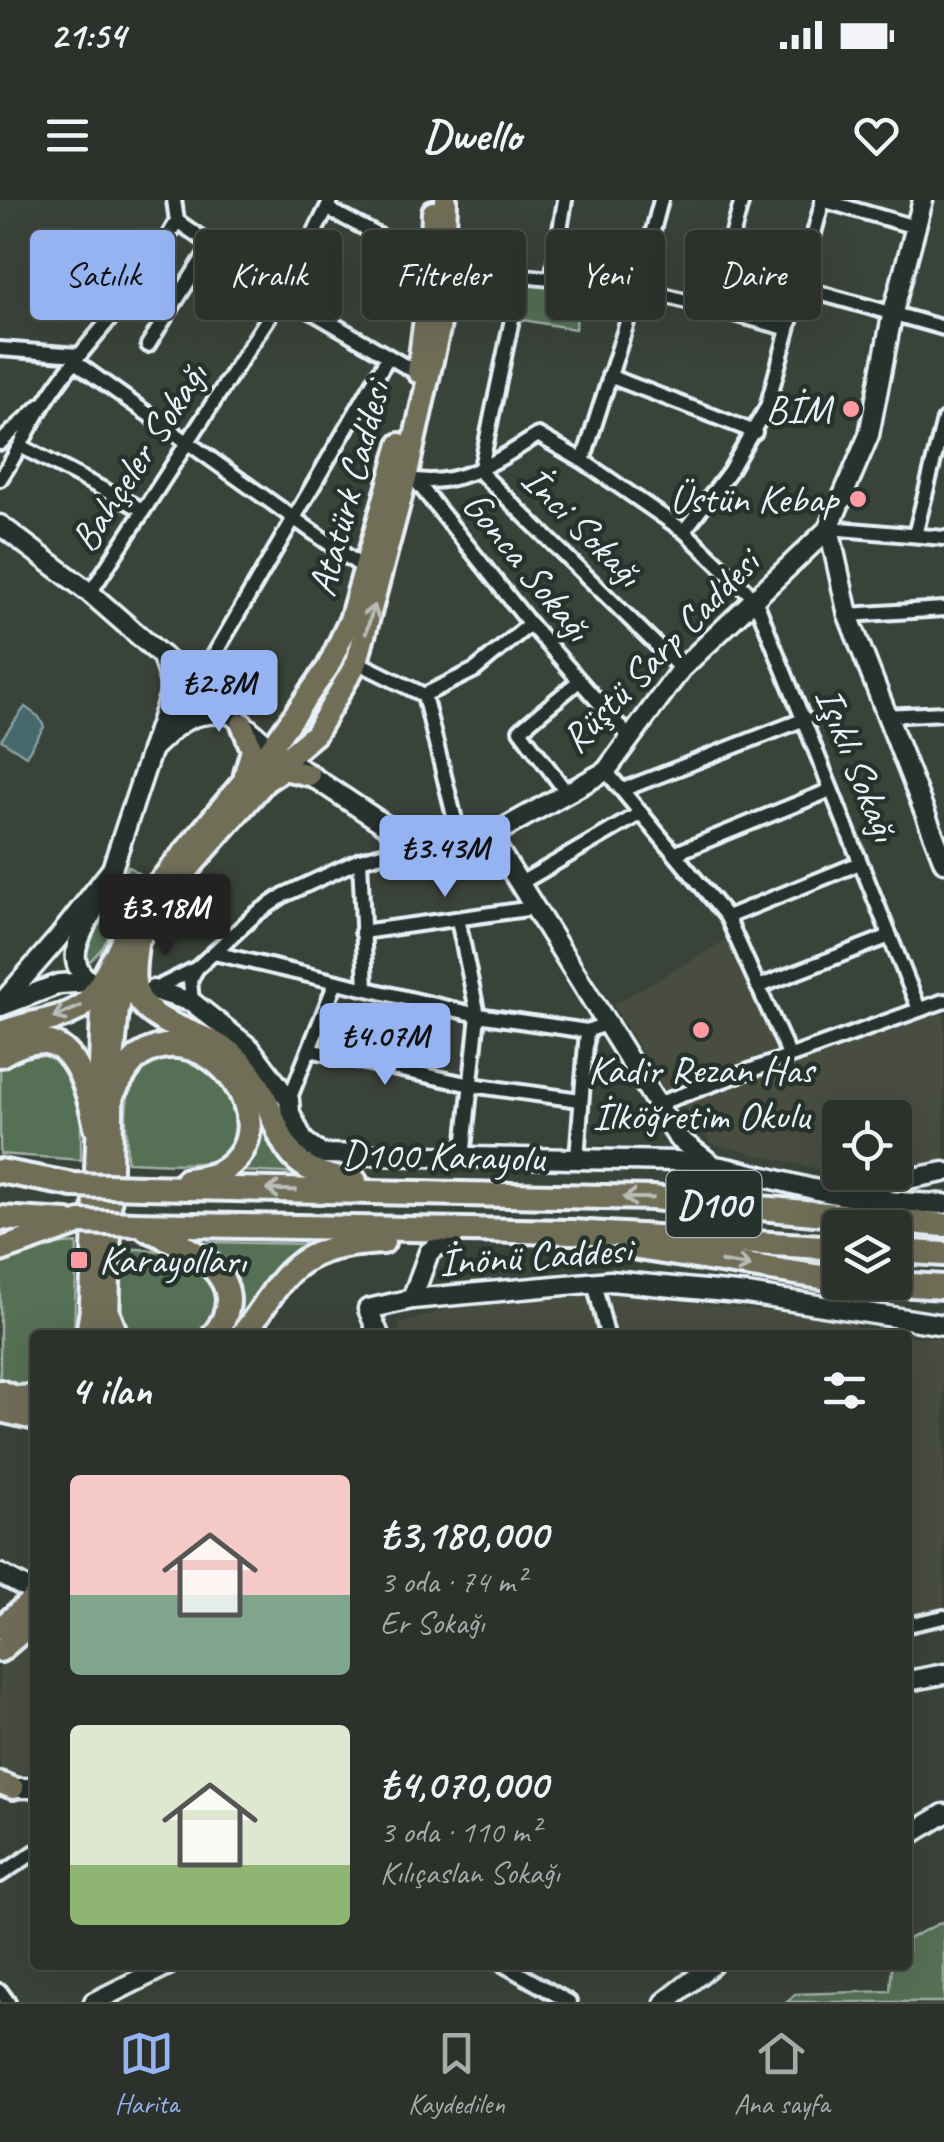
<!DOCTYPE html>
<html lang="tr">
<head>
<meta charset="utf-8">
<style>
	:root { --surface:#2c322b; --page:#383e37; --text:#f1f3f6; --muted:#a6aaa9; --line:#484d47; --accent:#95b2f1 }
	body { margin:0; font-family:Caveat,sans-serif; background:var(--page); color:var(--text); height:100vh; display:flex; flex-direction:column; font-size:38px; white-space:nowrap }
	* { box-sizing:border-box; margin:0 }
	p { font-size:32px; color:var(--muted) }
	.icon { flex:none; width:55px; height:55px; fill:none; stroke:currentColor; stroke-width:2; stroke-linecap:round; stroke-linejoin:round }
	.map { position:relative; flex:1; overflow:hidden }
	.sheet { position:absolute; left:30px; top:1130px; width:882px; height:640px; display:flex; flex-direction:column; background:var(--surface); border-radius:10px; box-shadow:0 10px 40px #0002,0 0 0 2px var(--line) }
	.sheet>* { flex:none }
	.guide { position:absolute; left:30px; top:30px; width:885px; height:90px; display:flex; gap:20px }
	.fabs { position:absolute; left:822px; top:900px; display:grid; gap:20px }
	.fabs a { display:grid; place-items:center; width:90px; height:90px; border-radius:10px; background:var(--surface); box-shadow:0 10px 40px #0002,0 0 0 2px var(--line); font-size:50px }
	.price { position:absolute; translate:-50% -85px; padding:0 22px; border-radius:10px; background:var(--accent); color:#111; font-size:32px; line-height:65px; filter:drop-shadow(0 2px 5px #0008) }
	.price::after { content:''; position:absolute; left:50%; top:60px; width:30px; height:22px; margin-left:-15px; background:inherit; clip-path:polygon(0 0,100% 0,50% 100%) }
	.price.on { background:#222; color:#fff }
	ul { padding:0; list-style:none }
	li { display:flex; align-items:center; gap:30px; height:250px; padding:0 40px }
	li span { display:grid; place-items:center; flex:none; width:280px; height:200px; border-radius:10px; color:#555 }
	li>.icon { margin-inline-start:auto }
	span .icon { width:120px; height:120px; fill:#fffc; stroke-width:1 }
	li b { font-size:42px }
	h2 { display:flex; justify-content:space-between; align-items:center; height:120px; padding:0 40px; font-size:42px }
	.pill { padding:0 35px; border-radius:10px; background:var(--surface); box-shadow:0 10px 40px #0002,0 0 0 2px var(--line); font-size:35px; line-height:90px }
	.pill.on { background:var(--accent); color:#111 }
	.status { display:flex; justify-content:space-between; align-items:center; height:70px; padding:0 50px; background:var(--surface); direction:ltr }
	.status svg { height:28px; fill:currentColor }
	header { display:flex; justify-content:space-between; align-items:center; height:130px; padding:0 40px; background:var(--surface); font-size:45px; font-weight:800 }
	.dock { display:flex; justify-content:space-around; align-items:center; height:140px; border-top:2px solid var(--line); background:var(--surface); font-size:28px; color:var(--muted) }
	.dock a { display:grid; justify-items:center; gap:5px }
	.dock .on { color:var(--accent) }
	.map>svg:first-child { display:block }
	.built { fill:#484e41; fill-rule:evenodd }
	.green { fill:#577056; stroke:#a0b0a7; stroke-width:2.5 }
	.water { fill:#44676a; stroke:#869ea3; stroke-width:2.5 }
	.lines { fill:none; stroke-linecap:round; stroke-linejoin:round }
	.minor-casing { stroke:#e8f1f8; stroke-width:20 }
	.tertiary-casing { stroke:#e8f1f8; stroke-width:25 }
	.secondary-casing { stroke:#e8f1f8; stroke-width:25 }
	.primary-casing { stroke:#e8f1f8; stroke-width:28 }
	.trunk-casing { stroke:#e8f1f8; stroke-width:30 }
	.minor { stroke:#26332d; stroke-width:12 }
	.tertiary { stroke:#26332d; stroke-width:18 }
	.secondary { stroke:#26332d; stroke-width:18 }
	.primary { stroke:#716e59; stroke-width:20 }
	.trunk { stroke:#716e59; stroke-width:22 }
	.trunk-bridge-casing { stroke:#e8f1f8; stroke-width:30; stroke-linecap:butt }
	.trunk-bridge { stroke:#716e59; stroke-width:22 }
	.oneway { stroke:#b8bdb8 }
	.poi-dot { fill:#ff9aa2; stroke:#26332d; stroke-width:4 }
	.labels { text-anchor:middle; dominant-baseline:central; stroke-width:9; stroke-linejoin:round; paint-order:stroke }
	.shield { fill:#26332d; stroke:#aeb8bb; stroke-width:2.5 }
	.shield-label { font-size:38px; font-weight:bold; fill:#e8f1f8 }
	.poi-label { font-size:40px; fill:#e8f1f8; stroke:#26332d; text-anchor:end }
	.street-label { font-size:40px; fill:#e8f1f8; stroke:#26332d }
</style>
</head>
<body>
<div class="status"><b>21:54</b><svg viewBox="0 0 49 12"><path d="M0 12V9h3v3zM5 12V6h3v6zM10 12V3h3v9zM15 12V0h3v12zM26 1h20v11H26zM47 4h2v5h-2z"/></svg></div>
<header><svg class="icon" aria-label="menu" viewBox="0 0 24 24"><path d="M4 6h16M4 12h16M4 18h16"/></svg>Dwello<svg class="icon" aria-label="heart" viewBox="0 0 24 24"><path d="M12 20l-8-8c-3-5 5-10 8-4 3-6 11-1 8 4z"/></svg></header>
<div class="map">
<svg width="944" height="1802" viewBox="0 0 944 1802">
	<rect width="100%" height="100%" fill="#3a4339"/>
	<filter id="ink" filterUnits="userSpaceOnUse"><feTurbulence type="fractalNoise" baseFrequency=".01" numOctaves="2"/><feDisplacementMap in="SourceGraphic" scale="20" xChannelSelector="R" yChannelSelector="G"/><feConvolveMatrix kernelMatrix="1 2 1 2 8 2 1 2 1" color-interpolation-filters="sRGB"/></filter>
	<g filter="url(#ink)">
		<g class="built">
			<path d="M 732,737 L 785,854 L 667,894 L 613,805 Z"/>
			<path d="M 944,813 L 944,967 L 884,982 L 817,969 L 710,943 L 683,904 ZM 840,918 L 895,918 L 895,972 L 840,972 Z"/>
			<path d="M 607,1093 L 854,1121 L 861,1135 L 615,1135 Z"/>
			<path d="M 590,1096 L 599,1135 L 403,1135 L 399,1124 L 455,1107 Z"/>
			<path d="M 911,1136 L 944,1139 L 944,1409 L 908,1416 L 908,1139 Z"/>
			<path d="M 35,1438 L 35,1574 L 0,1572 L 0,1460 L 16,1446 Z"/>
		</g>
		<g class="green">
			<path d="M 530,82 L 582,92 L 575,129 L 523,120 Z"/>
			<path d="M 128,666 L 148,680 L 121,713 L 103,747 L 90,761 L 85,761 C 84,732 116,695 128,666 Z"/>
			<path d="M 42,848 L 73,869 L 81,907 L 81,960 L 0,954 L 0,861 Z"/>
			<path d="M 178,854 L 216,872 L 241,918 C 238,931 235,947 224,955 C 209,969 149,962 127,962 C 127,907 115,871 178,854 Z"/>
			<path d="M 262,919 L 304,974 L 236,971 L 255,942 Z"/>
			<path d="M 209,1042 L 308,1044 L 283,1064 L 238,1128 L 231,1135 L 223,1135 C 238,1088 243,1081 209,1042 Z"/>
			<path d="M 77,1043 L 74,1135 L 35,1135 L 35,1188 C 23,1192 11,1187 0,1180 L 0,1060 L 25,1047 Z"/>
			<path d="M 123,1048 L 180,1052 L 213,1081 L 218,1107 L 203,1135 L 128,1135 L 121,1114 Z"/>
			<path d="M 944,1721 L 944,1802 L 787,1802 L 795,1794 L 890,1791 L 892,1765 L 908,1765 L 908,1739 Z"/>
		</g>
		<path class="water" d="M 25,507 L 39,517 L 44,527 L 26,556 L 1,540 Z"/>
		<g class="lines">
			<g class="minor-casing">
				<g id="minor">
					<path d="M 822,0 L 915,27"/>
					<path d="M 328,9 L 431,63"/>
					<path d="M 177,21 L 283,95 L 417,173"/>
					<path d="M 445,68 L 638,88 L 786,128"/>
					<path d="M 521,76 L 480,272 L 681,469"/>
					<path d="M 552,79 L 565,0"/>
					<path d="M 798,87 L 944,128"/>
					<path d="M 713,107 L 742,0"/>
					<path d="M 148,145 L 212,44"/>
					<path d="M 0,149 L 78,155"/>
					<path d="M 75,162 L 365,369"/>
					<path d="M 609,176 L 755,232"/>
					<path d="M 0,243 L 41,205"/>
					<path d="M 22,247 L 143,310"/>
					<path d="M 583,261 L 638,88 L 661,0"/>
					<path d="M 406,278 C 455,291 499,260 538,235 L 583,261 L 684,331 L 755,399 L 919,809"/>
					<path d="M 0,279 C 18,253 30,224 48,198 C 72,161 103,128 131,94 C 149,72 163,45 177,21 L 174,0"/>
					<path d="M 416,281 L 530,424 L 629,537"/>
					<path d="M 829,328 L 944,338"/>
					<path d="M 684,331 L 729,272 L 767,207 L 823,0"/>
					<path d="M 915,335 L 944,220"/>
					<path d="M 90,393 L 283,95 L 331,0"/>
					<path d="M 848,415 L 944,409"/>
					<path d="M 357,462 L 424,495 L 459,636"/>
					<path d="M 424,495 L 475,470 L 530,424"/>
					<path d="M 885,516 L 944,513"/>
					<path d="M 163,532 L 196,486 L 388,157"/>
					<path d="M 606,571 L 727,717 L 789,855"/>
					<path d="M 622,590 L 805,519"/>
					<path d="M 567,593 L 520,530 L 579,481"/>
					<path d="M 676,653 L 831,590"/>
					<path d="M 360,660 L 366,788"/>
					<path d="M 519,684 L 641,613"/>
					<path d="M 727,717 L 860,663"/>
					<path d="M 458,720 L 478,815 L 463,958"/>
					<path d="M 362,732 L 534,708"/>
					<path d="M 214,753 L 478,815 L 587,831 L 605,824"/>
					<path d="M 758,787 L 890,736"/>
					<path d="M 153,790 L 197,768 L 256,714 L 284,695 L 360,660 L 415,645"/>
					<path d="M 192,802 L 190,780 L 197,768"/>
					<path d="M 309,850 L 471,885 L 580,900"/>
					<path d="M 289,900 L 336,782"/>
					<path d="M 657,904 L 944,801"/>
					<path d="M 577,958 L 587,831"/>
					<path d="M 594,1082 L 607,1135"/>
					<path d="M 908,1425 L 944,1417"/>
					<path d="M 0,1675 L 35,1652"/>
					<path d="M 504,1765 L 569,1802"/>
					<path d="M 0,1791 L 8,1802"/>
				</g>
			</g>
			<g class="tertiary-casing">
				<g id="tertiary">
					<path d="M 923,0 L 892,116 L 869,235 L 829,328 L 848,415 L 944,662"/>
					<path d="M 0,325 L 90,393 L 162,456"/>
					<path d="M 298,567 L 415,645 L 459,636 L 490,636 L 606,571 L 681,469 L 829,328"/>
					<path d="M 490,636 L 678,938"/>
					<path d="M 412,1099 L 429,1052 L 461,1030"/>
					<path d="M 379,1135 L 368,1109 L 412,1099 L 610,1081 L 747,1094 L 944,1125"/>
					<path d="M 908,1481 L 944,1474"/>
					<path d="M 13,1588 L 35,1588"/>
					<path d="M 908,1636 L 944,1614"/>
					<path d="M 94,1802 L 168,1765"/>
					<path d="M 665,1802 L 712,1765"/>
				</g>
			</g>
			<g class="secondary-casing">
				<g id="secondary">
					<path d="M 162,456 L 280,555"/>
					<path d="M 151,550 C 180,522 188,511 231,514"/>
					<path d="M 91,782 C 55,757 92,721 105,688"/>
					<path d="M 153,790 L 192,802 L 250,848 L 289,900 L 290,913 L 303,940 L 321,954 L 676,961 C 723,964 766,978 813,989 C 856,1000 900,1003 944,1004"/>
					<path d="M 0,805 L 59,737 L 112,669 L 170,494 L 170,482 L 162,456"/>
					<path d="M 1,806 L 59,784 L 91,782"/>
					<path d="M 678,938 L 709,962"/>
					<path d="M 851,990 L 944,972"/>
					<path d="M 0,1374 L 35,1393"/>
				</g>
			</g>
			<g class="primary-casing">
				<g id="primary">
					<path d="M 418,172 L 431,72 L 433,12"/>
					<path d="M 242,524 L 252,550 L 245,574"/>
					<path d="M 269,579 L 284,569 L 309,575"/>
					<path d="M 108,1126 L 113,862 L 118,809 L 136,744 L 157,709 L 193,664 L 285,559 L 315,534 L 357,462 L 406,278 L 439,129 L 443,105 L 446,0"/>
					<path d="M 90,1129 L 102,811 L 113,760 L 137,709 L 271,548 L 328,467 L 350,420 L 400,244"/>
					<path d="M 0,1428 L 35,1397"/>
					<path d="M 0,1451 L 35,1421"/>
					<path d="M 0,1583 L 13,1588"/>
				</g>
			</g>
			<g class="trunk-casing">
				<g id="trunk">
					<path d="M 136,744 C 134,765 129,784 142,803 C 164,832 219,833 246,868 C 289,922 266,972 355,981"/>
					<path d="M 0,834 C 29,819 72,824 93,795 C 101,785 106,772 113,760"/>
					<path d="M 0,855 C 67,814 85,874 96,927"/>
					<path d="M 113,893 C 121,880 128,864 141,855 C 208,813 290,924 225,969 C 215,977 199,978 187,980"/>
					<path d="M 0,971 L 73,985"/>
					<path d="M 144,987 L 652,998 L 944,1025"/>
					<path d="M 0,1018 L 67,1022"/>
					<path d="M 135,1024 L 572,1032 L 840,1048"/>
					<path d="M 147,1029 C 191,1047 257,1079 214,1135"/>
					<path d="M 638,1048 L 840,1080"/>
					<path d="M 0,1050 L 81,1022"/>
					<path d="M 895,1051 L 944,1054"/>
					<path d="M 863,1082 L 944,1087"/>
					<path d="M 108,1114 L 116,1135"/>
					<path d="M 88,1135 L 91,1116"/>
					<path d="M 242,1135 C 256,1119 266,1101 279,1084 C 305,1049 342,1044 383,1042"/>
					<path d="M 0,1192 L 16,1198 L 35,1197"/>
					<path d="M 0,1210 L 35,1218"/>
				</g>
			</g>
			<use href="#minor" class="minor"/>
			<use href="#tertiary" class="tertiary"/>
			<use href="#secondary" class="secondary"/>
			<use href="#primary" class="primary"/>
			<use href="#trunk" class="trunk"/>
			<g class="trunk-bridge-casing">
				<g id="trunk-bridge">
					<path d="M 73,985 L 144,987"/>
					<path d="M 81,1022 L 135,1024"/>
				</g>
			</g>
			<use href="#trunk-bridge" class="trunk-bridge"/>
		</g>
		<defs><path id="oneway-shaft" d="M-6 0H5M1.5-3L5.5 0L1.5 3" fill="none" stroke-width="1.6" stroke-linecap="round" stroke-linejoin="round" transform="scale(2.5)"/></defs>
		<g class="oneway">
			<use href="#oneway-shaft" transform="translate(370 419) rotate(-74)"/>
			<use href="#oneway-shaft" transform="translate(67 812) rotate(157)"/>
			<use href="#oneway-shaft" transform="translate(281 990) rotate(-179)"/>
			<use href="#oneway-shaft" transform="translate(638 998) rotate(-179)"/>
			<use href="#oneway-shaft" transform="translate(736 1064) rotate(9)"/>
		</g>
	</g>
	<g class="poi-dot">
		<circle cx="851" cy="209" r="10"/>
		<circle cx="858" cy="299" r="10"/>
		<circle cx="701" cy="830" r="10"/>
		<rect x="69" y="1050" width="20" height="20" rx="5"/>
	</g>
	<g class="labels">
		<rect class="shield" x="666.5" y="971" width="95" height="66" rx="8"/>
		<g class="shield-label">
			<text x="714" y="1004">D100</text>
		</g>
		<g class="poi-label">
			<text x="831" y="209">BİM</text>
			<text x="838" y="299">Üstün Kebap</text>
			<text x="701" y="870" text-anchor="middle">Kadir Rezan Has<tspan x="701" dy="46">İlköğretim Okulu</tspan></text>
			<text x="99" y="1060" text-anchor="start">Karayolları</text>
		</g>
		<g class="street-label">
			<text transform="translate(139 257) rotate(-57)">Bahçeler Sokağı</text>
			<text transform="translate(349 289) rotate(-75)">Atatürk Caddesi</text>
			<text transform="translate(582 326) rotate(45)">İnci Sokağı</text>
			<text transform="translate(527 366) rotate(51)">Gonca Sokağı</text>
			<text transform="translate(660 451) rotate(-46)">Rüştü Sarp Caddesi</text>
			<text transform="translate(857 564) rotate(68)">Işıklı Sokağı</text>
			<text transform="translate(443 956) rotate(1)">D100 Karayolu</text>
			<text transform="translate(535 1056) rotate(-4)">İnönü Caddesi</text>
		</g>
	</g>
</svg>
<div class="fabs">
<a><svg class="icon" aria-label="locate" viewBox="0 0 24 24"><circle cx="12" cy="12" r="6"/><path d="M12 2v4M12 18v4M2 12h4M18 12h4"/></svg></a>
<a><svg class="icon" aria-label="layers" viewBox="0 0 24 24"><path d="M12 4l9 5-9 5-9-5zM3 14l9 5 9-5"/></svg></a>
</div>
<b class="price" style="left:219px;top:535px">₺2.8M</b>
<b class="price" style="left:445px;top:700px">₺3.43M</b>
<b class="price on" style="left:165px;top:759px">₺3.18M</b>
<b class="price" style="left:385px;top:888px">₺4.07M</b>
<div class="guide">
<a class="pill on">Satılık</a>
<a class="pill">Kiralık</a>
<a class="pill">Filtreler</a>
<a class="pill">Yeni</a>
<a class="pill">Daire</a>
</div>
<section class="sheet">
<h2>4 ilan<svg class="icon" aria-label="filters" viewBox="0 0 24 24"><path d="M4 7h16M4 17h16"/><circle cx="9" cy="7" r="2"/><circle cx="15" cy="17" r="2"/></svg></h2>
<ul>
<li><span style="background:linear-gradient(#f6c9c9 60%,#7fa58c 0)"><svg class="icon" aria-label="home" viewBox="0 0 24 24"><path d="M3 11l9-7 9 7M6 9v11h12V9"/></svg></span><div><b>₺3,180,000</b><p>3 oda · 74 m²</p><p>Er Sokağı</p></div></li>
<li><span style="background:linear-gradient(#dfe7d0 70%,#8fb573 0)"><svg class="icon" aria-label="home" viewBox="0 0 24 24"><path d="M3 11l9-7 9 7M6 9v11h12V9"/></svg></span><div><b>₺4,070,000</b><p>3 oda · 110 m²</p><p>Kılıçaslan Sokağı</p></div></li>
</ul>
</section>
</div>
<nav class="dock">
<a class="on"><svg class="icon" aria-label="map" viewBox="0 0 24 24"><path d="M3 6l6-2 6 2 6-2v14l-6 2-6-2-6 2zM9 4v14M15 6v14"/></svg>Harita</a>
<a><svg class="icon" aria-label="saved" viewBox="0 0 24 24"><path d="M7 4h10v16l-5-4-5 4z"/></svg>Kaydedilen</a>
<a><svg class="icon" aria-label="home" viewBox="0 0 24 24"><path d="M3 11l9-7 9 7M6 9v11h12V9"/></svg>Ana sayfa</a>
</nav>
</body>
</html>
